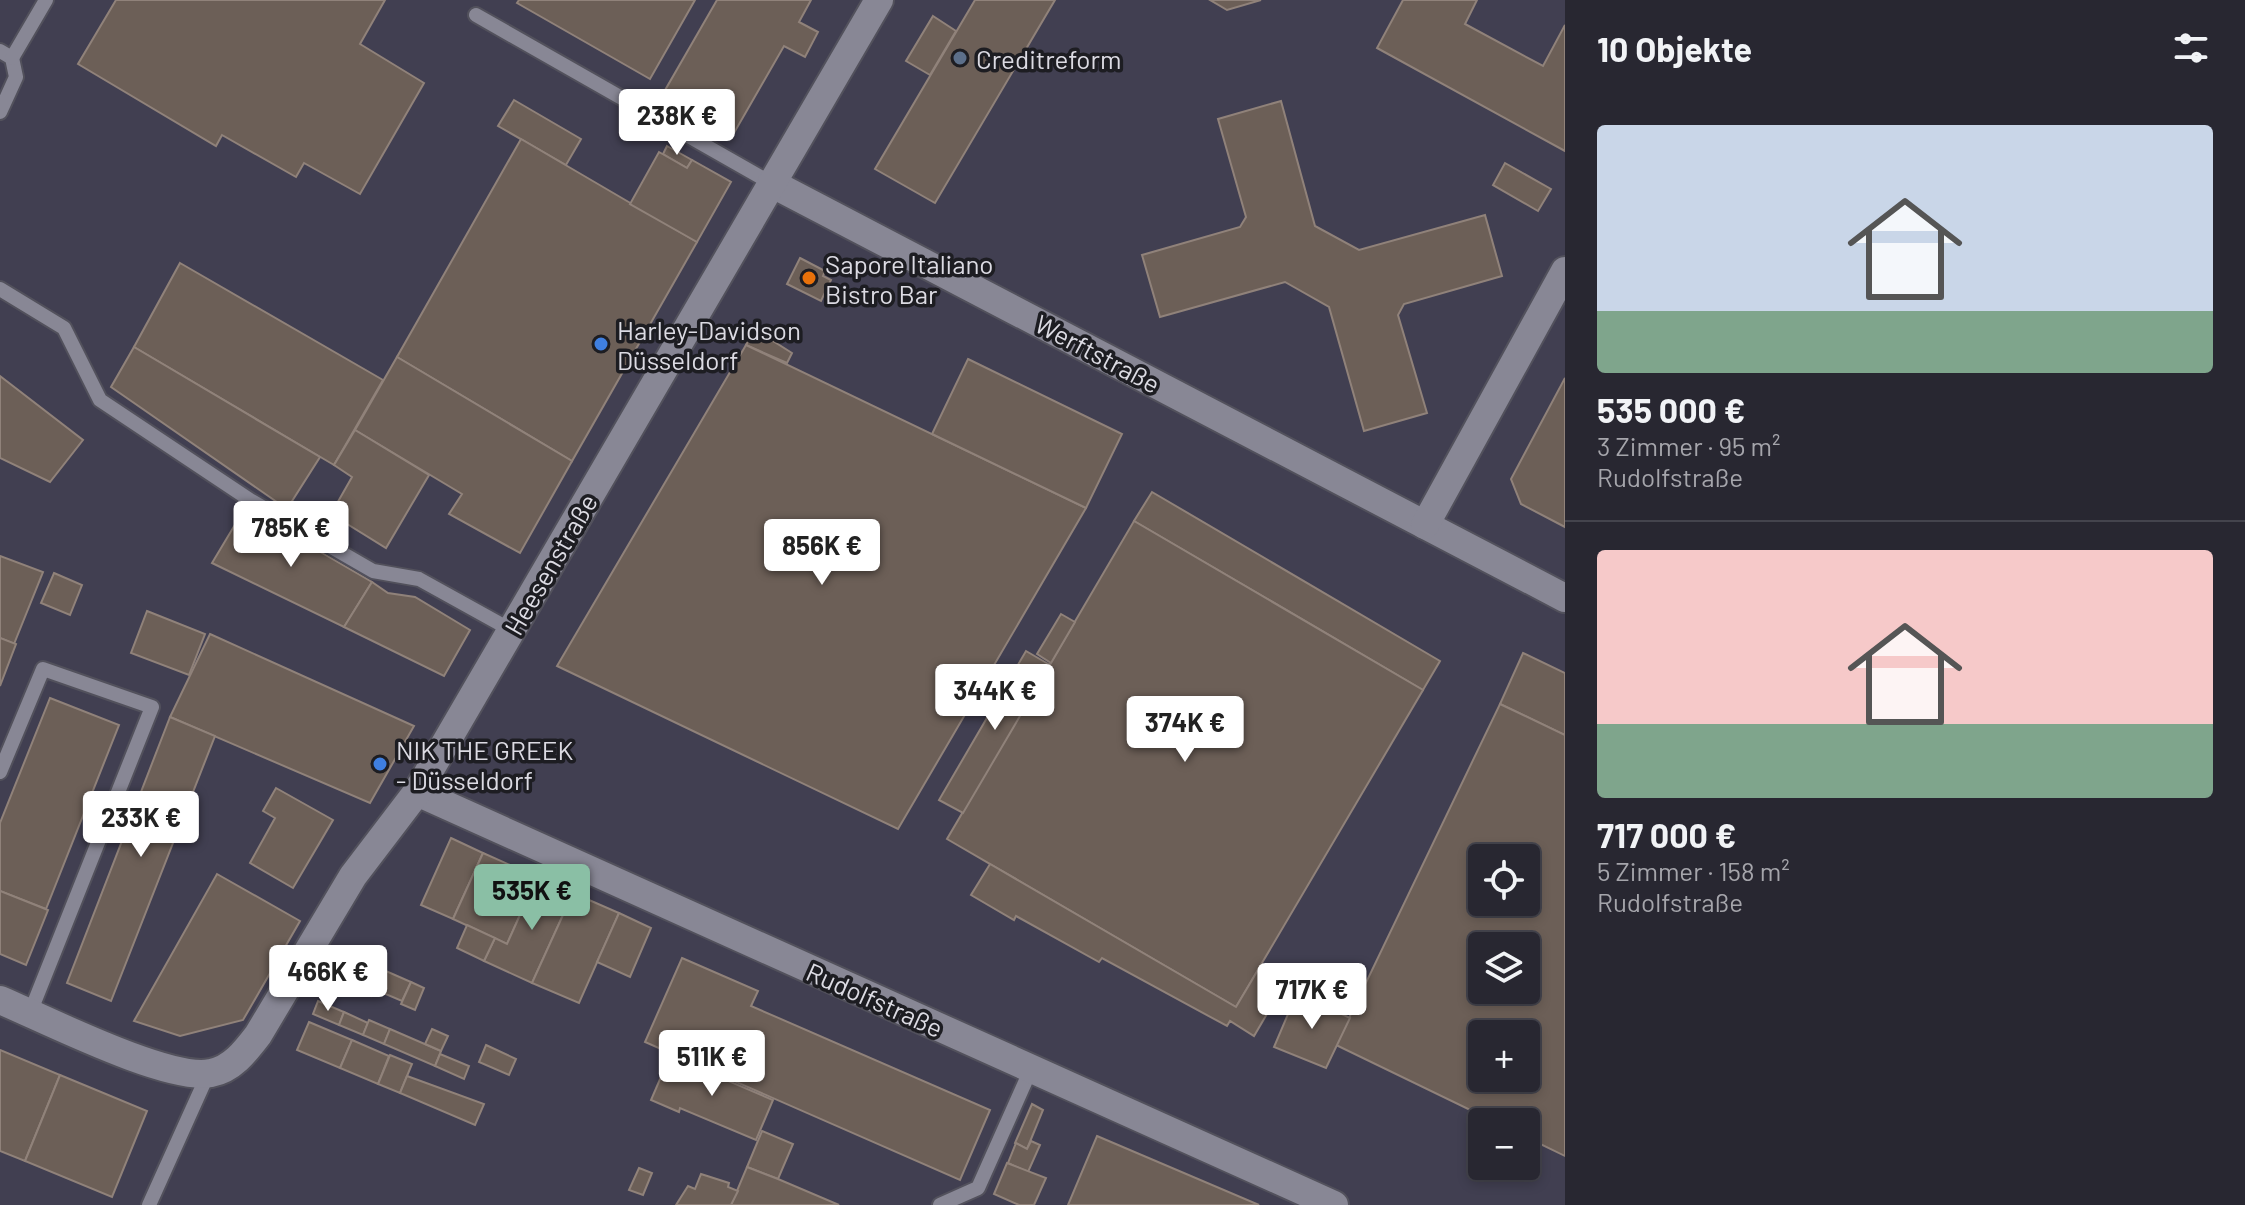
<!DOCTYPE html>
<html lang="de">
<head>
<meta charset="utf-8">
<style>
	:root { --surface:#282731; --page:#302f39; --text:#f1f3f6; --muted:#a5a5ab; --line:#44444d; --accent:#8abfa5 }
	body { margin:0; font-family:Barlow,sans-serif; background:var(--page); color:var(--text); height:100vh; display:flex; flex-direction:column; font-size:30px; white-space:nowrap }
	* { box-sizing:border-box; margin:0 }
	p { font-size:26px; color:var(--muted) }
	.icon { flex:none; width:44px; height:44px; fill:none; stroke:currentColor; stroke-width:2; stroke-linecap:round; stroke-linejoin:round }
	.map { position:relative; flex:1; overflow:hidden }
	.drawer { display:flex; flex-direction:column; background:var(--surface); width:680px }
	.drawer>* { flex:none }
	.buttons { position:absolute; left:1468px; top:844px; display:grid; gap:16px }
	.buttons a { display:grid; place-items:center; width:72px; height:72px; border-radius:8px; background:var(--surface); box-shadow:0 4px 12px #0003,0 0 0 2px var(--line); font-size:40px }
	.price { position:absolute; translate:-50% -68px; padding:0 18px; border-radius:8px; background:#fff; color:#222; font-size:26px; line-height:52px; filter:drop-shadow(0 2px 4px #0008) }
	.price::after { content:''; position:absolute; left:50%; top:48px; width:24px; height:18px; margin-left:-12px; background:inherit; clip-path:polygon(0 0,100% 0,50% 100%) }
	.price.on { background:var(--accent); color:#111 }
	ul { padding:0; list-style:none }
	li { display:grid; align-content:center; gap:16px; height:424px; padding:0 32px }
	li+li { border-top:2px solid var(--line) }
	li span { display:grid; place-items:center; height:248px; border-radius:8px; color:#555 }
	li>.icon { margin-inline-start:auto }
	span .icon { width:144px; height:144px; fill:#fffc; stroke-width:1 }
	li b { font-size:34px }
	h2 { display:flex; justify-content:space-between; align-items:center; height:96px; padding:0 32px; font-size:34px }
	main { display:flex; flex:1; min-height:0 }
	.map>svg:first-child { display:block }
	.built { fill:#413f51; fill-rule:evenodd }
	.building { fill:#6c5f57; stroke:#90827a; stroke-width:2; fill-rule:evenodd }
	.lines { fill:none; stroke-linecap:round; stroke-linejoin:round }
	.service-casing { stroke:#52515c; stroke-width:18 }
	.minor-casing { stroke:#52515c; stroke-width:32 }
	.service { stroke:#888795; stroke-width:14 }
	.minor { stroke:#888795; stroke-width:28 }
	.service-dot { fill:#5c6f8a; stroke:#1d1d22; stroke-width:3 }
	.food-dot { fill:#e8710a; stroke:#1d1d22; stroke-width:3 }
	.shop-dot { fill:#3f7fe0; stroke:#1d1d22; stroke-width:3 }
	.labels { text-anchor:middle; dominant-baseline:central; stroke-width:7; stroke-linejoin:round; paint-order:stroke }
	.poi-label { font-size:26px; fill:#dcdbe3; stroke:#1d1d22; text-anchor:start }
	.street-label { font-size:26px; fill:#dcdbe3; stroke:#1d1d22 }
</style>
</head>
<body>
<main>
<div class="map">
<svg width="1565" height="1205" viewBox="0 0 1565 1205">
	<rect width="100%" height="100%" fill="#363441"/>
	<path class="built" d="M 0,0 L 1565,0 L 1565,1205 L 0,1205 ZM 1482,858 L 1526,858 L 1526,902 L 1482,902 ZM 1482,946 L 1526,946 L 1526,990 L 1482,990 ZM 1482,1034 L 1526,1034 L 1526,1078 L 1482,1078 ZM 1482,1122 L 1526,1122 L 1526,1166 L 1482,1166 Z"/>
	<g class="building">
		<path d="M 116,0 L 385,0 L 360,44 L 424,83 L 360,194 L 304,163 L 296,177 L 222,135 L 216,146 L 78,64 Z"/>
		<path d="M 519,0 L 695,0 L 650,79 L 517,3 Z"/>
		<path d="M 717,0 L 811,0 L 799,22 L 818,32 L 805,57 L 784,46 L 734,133 L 664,92 Z"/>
		<path d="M 975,0 L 1055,0 L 935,203 L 875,169 Z"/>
		<path d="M 1210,0 L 1261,0 L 1227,10 Z"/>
		<path d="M 1403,0 L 1477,0 L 1465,24 L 1543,66 L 1565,25 L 1565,151 L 1377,48 Z"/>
		<path d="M 933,16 L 956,31 L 930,75 L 906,61 Z"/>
		<path d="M 514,100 L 581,139 L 566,165 L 498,126 Z"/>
		<path d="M 1281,101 L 1315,226 L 1359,250 L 1485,215 L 1502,276 L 1404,304 L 1398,315 L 1427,413 L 1364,431 L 1329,307 L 1285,282 L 1160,317 L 1142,255 L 1240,227 L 1246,217 L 1218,119 Z"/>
		<path d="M 521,139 L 697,242 L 572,461 L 397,357 Z"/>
		<path d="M 667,146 L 692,160 L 687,168 L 663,154 Z"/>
		<path d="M 659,152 L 687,168 L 692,160 L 731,182 L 697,242 L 630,204 Z"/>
		<path d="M 1505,163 L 1551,189 L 1538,211 L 1493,185 Z"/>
		<path d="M 800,258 L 825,271 L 823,276 L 831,280 L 821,301 L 787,284 Z"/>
		<path d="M 180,263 L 383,380 L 334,465 L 134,347 Z"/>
		<path d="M 754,329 L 792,353 L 787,363 L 746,345 Z"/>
		<path d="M 746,345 L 1086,508 L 898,829 L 557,666 Z"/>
		<path d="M 134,347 L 320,457 L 287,509 L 111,387 Z"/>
		<path d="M 397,357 L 572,461 L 520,553 L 449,514 L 462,494 L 355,430 Z"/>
		<path d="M 968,359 L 1122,434 L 1086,508 L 932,434 Z"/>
		<path d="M 0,376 L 83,440 L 50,482 L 0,458 Z"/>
		<path d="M 1565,378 L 1565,527 L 1521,504 L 1511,479 Z"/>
		<path d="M 355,430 L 429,475 L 386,548 L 331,514 L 352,477 L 334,465 Z"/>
		<path d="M 1152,492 L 1440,661 L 1423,690 L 1134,521 Z"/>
		<path d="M 245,508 L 372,582 L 344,627 L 212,563 Z"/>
		<path d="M 1134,521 L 1423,690 L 1236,1007 L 947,839 Z"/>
		<path d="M 0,556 L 43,572 L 14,644 L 0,638 Z"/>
		<path d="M 54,573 L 82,585 L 70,615 L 41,603 Z"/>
		<path d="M 372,582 L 388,593 L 415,597 L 470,630 L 444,676 L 344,627 Z"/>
		<path d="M 147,611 L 205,634 L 189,675 L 131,653 Z"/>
		<path d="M 1061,614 L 1075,622 L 1051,663 L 1037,654 Z"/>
		<path d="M 210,634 L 414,726 L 370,803 L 170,717 Z"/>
		<path d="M 0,638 L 16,644 L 0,686 Z"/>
		<path d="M 1026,651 L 1050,665 L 963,813 L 939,800 Z"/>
		<path d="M 1523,653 L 1565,673 L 1565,735 L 1500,704 Z"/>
		<path d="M 50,698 L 119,725 L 46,909 L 0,891 L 0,823 Z"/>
		<path d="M 1500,704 L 1565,735 L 1565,1156 L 1526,1137 L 1526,1122 L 1495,1122 L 1336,1045 ZM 1482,858 L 1526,858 L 1526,902 L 1482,902 ZM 1482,946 L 1526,946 L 1526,990 L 1482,990 ZM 1482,1034 L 1526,1034 L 1526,1078 L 1482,1078 Z"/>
		<path d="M 170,717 L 215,736 L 111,1001 L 67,983 Z"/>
		<path d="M 276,788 L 333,820 L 293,888 L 250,863 L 275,818 L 263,811 Z"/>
		<path d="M 451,838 L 483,853 L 453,919 L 421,905 Z"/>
		<path d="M 483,853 L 537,877 L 507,944 L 453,919 Z"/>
		<path d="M 990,864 L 1236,1007 L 1258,970 L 1284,985 L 1254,1036 L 1230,1021 L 1227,1026 L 1102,958 L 1099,962 L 1016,916 L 1014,920 L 971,895 Z"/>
		<path d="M 217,874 L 300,921 L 243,1020 L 180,1036 L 134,1021 Z"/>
		<path d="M 537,877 L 573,893 L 532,983 L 484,961 L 495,938 L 507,944 Z"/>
		<path d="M 0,891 L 48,910 L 26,965 L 0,954 Z"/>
		<path d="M 573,893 L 619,913 L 579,1003 L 532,983 Z"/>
		<path d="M 619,913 L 651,928 L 630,977 L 597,962 Z"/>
		<path d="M 467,925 L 495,938 L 484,961 L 457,948 Z"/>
		<path d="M 347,954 L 411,982 L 402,1001 L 374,989 L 371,996 L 335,981 Z"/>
		<path d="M 682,958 L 758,991 L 751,1006 L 990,1110 L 960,1180 L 645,1042 Z"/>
		<path d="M 411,982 L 424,988 L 415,1010 L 401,1004 Z"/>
		<path d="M 1297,993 L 1350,1018 L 1326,1068 L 1274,1047 Z"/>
		<path d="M 318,1001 L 344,1012 L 339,1025 L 313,1014 Z"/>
		<path d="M 344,1012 L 368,1023 L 363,1035 L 339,1025 Z"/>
		<path d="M 369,1020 L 390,1029 L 384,1044 L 363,1035 Z"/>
		<path d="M 309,1022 L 352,1040 L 340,1068 L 297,1050 Z"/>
		<path d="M 390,1029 L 441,1051 L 435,1066 L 384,1044 Z"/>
		<path d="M 432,1029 L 448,1036 L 441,1051 L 425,1044 Z"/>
		<path d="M 352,1040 L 389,1056 L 378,1084 L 340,1068 Z"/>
		<path d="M 486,1045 L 516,1059 L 509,1075 L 479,1062 Z"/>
		<path d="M 0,1050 L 60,1075 L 25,1161 L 0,1151 Z"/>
		<path d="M 440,1054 L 469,1066 L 464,1079 L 435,1066 Z"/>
		<path d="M 390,1055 L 412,1064 L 400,1093 L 378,1084 Z"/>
		<path d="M 670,1056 L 773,1100 L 756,1140 L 680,1108 L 679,1112 L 651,1100 Z"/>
		<path d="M 60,1075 L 147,1111 L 112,1197 L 25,1161 Z"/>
		<path d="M 407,1076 L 484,1104 L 475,1125 L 400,1093 Z"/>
		<path d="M 1032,1104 L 1043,1110 L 1027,1149 L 1015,1143 Z"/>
		<path d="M 762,1131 L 793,1144 L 778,1179 L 747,1167 Z"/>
		<path d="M 1097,1136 L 1259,1205 L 1068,1205 Z"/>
		<path d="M 1031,1141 L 1040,1145 L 1028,1172 L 1008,1163 L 1016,1143 L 1027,1149 Z"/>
		<path d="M 1007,1163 L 1046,1178 L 1034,1205 L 1019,1205 L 994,1194 Z"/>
		<path d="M 747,1167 L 778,1179 L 839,1205 L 731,1205 Z"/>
		<path d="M 639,1168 L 652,1173 L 643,1195 L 629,1190 Z"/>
		<path d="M 701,1174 L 729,1183 L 728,1187 L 738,1191 L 731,1205 L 676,1205 L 688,1186 L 695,1189 Z"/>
	</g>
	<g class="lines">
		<g class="service-casing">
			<g id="service">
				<path d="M 476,15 L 771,183"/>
				<path d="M 0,51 L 12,58 L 16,77 L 0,112"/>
				<path d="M 12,58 L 46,0"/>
				<path d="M 0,289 L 64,328 L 100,400 L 250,500 L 373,571 L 419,579 L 511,630"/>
				<path d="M 0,772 L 43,669 L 152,707 L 30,1013"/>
				<path d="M 149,1205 L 208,1074"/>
				<path d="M 940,1205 L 978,1188 L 1031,1069"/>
			</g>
		</g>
		<g class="minor-casing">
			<g id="minor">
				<path d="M 771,183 L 1565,598"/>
				<path d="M 1425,525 L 1565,271"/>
				<path d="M 417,792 L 1334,1205"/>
				<path d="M 0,1000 C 45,1019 169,1082 211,1073 C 232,1069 245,1052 258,1035 L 353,876 L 417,792 L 879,0"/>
			</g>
		</g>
		<use href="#service" class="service"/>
		<use href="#minor" class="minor"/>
	</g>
	<circle class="service-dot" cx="960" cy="58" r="8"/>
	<circle class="food-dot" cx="809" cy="278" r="8"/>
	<g class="shop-dot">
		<circle cx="601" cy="344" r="8"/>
		<circle cx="380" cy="764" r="8"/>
	</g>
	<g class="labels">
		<g class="poi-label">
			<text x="976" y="58">Creditreform</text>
			<text x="825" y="263">Sapore Italiano<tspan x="825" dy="30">Bistro Bar</tspan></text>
			<text x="617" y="329">Harley-Davidson<tspan x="617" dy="30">Düsseldorf</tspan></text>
			<text x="396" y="749">NIK THE GREEK<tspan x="396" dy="30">- Düsseldorf</tspan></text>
		</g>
		<g class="street-label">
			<text transform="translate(1098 353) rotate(28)">Werftstraße</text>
			<text transform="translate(550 564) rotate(-60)">Heesenstraße</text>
			<text transform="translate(875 999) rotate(24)">Rudolfstraße</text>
		</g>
	</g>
</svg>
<div class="buttons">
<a><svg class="icon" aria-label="locate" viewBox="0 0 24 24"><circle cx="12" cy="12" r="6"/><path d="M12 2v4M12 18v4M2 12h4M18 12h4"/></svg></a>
<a><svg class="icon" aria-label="layers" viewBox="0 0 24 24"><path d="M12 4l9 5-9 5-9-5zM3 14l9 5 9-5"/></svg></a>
<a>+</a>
<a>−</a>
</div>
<b class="price" style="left:677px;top:157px">238K €</b>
<b class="price" style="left:291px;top:569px">785K €</b>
<b class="price" style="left:822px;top:587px">856K €</b>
<b class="price" style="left:995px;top:732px">344K €</b>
<b class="price" style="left:1185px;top:764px">374K €</b>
<b class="price" style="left:141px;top:859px">233K €</b>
<b class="price on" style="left:532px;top:932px">535K €</b>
<b class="price" style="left:328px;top:1013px">466K €</b>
<b class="price" style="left:1312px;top:1031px">717K €</b>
<b class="price" style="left:712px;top:1098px">511K €</b>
</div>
<section class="drawer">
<h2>10 Objekte<svg class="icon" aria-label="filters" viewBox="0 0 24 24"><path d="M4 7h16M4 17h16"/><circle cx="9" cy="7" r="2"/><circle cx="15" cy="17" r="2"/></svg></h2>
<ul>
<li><span style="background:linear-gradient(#c9d6e8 75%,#7fa58c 0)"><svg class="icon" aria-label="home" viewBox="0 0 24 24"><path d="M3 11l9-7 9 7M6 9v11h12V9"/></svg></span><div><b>535 000 €</b><p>3 Zimmer · 95 m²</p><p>Rudolfstraße</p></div></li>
<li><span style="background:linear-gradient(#f6c9c9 70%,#7fa58c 0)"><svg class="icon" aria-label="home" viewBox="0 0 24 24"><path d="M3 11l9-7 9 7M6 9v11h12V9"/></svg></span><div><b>717 000 €</b><p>5 Zimmer · 158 m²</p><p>Rudolfstraße</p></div></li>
</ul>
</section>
</main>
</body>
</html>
